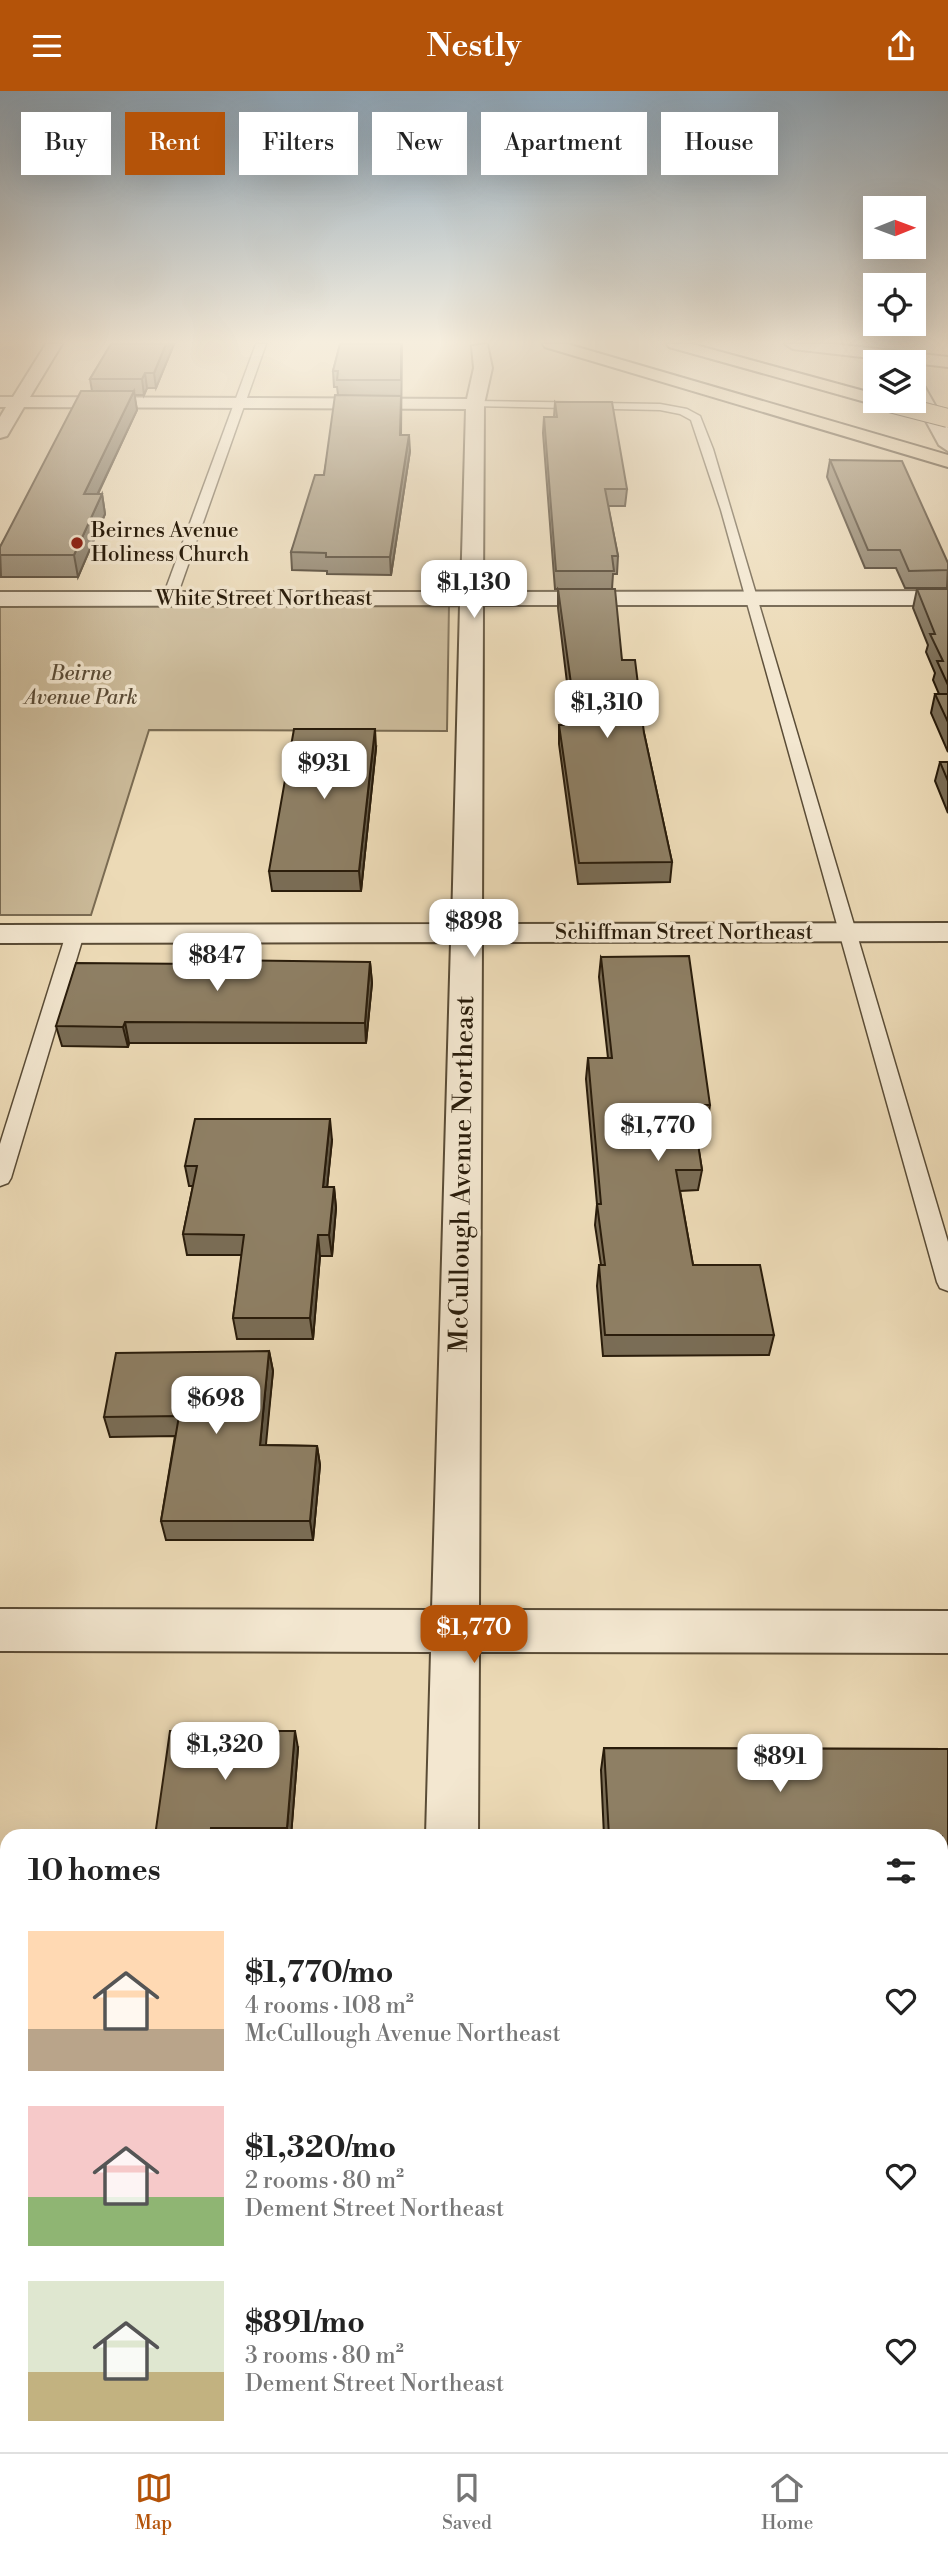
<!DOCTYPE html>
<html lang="en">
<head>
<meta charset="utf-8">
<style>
	:root { --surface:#fff; --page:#f2f2f2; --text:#222; --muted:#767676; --line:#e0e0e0; --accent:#b45309 }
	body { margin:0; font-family:"Libre Bodoni",serif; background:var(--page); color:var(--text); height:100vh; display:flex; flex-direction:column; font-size:26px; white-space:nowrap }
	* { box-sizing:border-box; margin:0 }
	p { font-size:23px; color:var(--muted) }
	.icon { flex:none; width:38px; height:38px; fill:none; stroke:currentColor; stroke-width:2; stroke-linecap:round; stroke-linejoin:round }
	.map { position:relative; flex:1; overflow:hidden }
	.details { position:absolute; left:0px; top:1738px; width:948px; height:625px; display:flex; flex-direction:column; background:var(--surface); border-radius:21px 21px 0 0; box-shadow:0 7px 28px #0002 }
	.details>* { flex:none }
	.guide { position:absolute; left:21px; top:21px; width:906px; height:63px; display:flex; gap:14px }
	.needle { width:46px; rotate:89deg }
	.fabs { position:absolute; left:863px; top:105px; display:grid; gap:14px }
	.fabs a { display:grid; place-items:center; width:63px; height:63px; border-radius:0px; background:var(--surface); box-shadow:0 7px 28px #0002; font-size:35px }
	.price { position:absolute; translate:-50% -60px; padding:0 16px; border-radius:14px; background:#fff; color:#222; font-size:23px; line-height:46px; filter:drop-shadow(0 2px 4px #0008) }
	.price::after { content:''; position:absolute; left:50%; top:42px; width:21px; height:16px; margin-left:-10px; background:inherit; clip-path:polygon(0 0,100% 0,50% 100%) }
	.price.on { background:var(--accent); color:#fff }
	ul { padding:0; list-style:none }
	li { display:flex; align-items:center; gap:21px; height:175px; padding:0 28px }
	li span { display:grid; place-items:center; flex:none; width:196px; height:140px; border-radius:0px; color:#555 }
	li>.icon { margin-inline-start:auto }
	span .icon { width:84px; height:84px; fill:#fffc; stroke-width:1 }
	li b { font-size:30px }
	h2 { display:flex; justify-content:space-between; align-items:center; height:84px; padding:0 28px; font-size:30px }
	.pill { padding:0 24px; border-radius:0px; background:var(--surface); box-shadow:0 7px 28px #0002; font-size:24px; line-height:63px }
	.pill.on { background:var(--accent); color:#fff }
	header { display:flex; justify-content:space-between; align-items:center; height:91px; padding:0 28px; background:var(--accent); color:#fff; font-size:32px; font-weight:700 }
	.menu { display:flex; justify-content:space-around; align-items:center; height:98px; border-top:2px solid var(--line); background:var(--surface); font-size:19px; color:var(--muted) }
	.menu a { display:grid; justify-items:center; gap:4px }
	.menu .on { color:var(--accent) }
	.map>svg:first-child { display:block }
	.green { fill:#cbba99; stroke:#7a6b52; stroke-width:2 }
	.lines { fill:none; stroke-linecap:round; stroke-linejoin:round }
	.lane-casing { stroke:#5a4c36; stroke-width:3 }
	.street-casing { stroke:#5a4c36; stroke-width:4 }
	.highway-casing { stroke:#291c0b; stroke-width:4 }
	.lane { fill:#f3e7d0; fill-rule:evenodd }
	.street { fill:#f3e7d0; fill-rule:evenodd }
	.highway { fill:#ecdab6; fill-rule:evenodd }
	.highway-bridge-casing { stroke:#291c0b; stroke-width:20; stroke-linecap:butt }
	.highway-bridge { stroke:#ecdab6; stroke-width:18 }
	.wall { fill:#7a6d56; stroke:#291c0b; stroke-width:2 }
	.shaded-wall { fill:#635946; stroke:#291c0b; stroke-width:2 }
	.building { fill:#8e7f64; stroke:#291c0b; stroke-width:2 }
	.poi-dot { fill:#8f2418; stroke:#f3e7d0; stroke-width:2.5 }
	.labels { text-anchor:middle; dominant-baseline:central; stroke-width:7; stroke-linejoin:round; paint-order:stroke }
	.far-poi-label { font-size:21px; fill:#291c0b; stroke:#f3e7d0; text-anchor:start }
	.far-street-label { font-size:21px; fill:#291c0b; stroke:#f3e7d0 }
	.far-park-label { font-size:21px; font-style:italic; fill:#5a4b36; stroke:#f3e7d0 }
	.street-label { font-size:26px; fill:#291c0b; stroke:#f3e7d0 }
</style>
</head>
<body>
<header><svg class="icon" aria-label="menu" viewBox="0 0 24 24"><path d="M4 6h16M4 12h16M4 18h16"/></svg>Nestly<svg class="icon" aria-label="share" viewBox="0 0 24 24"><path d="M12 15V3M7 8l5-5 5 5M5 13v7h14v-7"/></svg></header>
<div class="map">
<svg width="948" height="2361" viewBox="0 0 948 2361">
	<rect width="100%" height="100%" fill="#ecdab6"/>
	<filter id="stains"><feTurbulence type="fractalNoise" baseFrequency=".00286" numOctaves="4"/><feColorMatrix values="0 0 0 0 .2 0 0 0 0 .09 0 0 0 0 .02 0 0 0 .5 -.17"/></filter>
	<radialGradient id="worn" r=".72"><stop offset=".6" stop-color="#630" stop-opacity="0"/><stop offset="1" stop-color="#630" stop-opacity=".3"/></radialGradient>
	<path class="green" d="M 449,513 L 447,640 L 149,639 L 91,824 L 0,824 L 0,515 Z"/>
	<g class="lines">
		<g class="lane-casing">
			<g id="lane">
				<path d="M 256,253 L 266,253 L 176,508 L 164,511 L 162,508 Z"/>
				<path d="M 475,310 L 660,313 L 687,318 L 700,325 L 713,358 L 948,1151 L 948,1200 L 940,1197 L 937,1191 L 721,419 L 691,329 L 680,323 L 660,319 L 471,315 L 471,311 Z"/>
				<path d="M 75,838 L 84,843 L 11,1087 L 8,1092 L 0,1095 L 0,1053 L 66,843 Z"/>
			</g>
		</g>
		<g class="street-casing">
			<g id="street">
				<path d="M 46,253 L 62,253 L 30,306 L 467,308 L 474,277 L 472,255 L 487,253 L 492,277 L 484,313 L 483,501 L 948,500 L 948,514 L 483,514 L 482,833 L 948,832 L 948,850 L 482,851 L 479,1519 L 948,1520 L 948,1562 L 479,1561 L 478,1745 L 426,1745 L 431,1561 L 0,1560 L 0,1518 L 432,1519 L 451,851 L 0,852 L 0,834 L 452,833 L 460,514 L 0,515 L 0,501 L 461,501 L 466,318 L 24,316 L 7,345 L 0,347 L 0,326 L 6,316 L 0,316 L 0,306 L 13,306 Z"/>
				<path d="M 785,253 L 833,253 L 948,266 L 948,276 L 793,258 Z"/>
				<path d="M 914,288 L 923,293 L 948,337 L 948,360 L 939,354 L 914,308 Z"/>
				<rect x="410" y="2356" width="66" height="5"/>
			</g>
		</g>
		<g class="highway-casing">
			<g id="highway">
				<path d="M 543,253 L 567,253 L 948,364 L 948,376 L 545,256 Z"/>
				<path d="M 667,253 L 692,253 L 875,303 L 875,310 L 883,310 L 869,312 L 669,256 Z"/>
			</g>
		</g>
		<use href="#lane" class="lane"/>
		<use href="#street" class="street"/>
		<use href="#highway" class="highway"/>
		<g class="highway-bridge-casing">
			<path id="highway-bridge" d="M 882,310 L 948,327"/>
		</g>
		<use href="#highway-bridge" class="highway-bridge"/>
	</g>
	<g class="wall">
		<path d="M 111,253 L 174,253 L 156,297 L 147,297 L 144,304 L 134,304 L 137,319 L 98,403 L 102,403 L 105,423 L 78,486 L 1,486 L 0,456 L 92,300 L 90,288 Z"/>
		<path d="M 340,253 L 402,253 L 401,344 L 410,360 L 391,484 L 327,483 L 327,480 L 292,479 L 291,461 L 324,384 L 338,304 L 337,296 L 334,296 L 333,280 Z"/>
		<path d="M 555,311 L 627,398 L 625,415 L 608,415 L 618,465 L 617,483 L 613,483 L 612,498 L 555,498 L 543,342 L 544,326 L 554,326 Z"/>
		<path d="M 830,369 L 948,472 L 947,497 L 905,497 L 896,477 L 865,477 L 827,386 Z"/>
		<path d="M 558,498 L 622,569 L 644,642 L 672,771 L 670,791 L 578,793 L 559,653 L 559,634 L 562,634 L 563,600 L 568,600 L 558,517 Z"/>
		<path d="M 917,498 L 948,498 L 948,661 L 931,622 L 935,603 L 939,603 L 933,589 L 935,582 L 926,561 L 928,554 L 913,517 Z"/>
		<path d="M 376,657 L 361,800 L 272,800 L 269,780 Z"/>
		<path d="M 940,671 L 948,671 L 948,722 L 935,690 Z"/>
		<path d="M 601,866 L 710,1014 L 707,1035 L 695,1035 L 702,1079 L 698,1099 L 680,1100 L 693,1174 L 774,1244 L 769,1264 L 603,1265 L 597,1195 L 599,1174 L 601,1174 L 595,1134 L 597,1113 L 586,988 L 588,967 L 608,967 L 599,886 Z"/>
		<path d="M 370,871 L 372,892 L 366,952 L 129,952 L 128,956 L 62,955 L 56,935 L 203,873 Z"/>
		<path d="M 332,1049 L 327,1096 L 334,1096 L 336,1117 L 332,1165 L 320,1165 L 313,1248 L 237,1248 L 233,1227 L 242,1164 L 187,1164 L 183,1143 L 193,1095 L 189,1095 L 185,1075 Z"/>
		<path d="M 269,1260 L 273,1280 L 265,1354 L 317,1355 L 320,1374 L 313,1449 L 166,1449 L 161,1430 L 175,1345 L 110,1346 L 104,1326 Z"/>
		<path d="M 298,1657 L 291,1745 L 155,1745 Z"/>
		<path d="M 604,1657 L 948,1658 L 948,1858 L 942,1858 L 942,1745 L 604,1745 L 601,1679 Z"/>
	</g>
	<g class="shaded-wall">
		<path d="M 166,253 L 174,253 L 156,297 L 154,282 Z"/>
		<path d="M 145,282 L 147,297 L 144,304 L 142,288 Z"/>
		<path d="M 134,300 L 137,319 L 88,423 L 84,403 Z"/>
		<path d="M 409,344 L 410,360 L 391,484 L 390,466 Z"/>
		<path d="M 102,403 L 105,423 L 78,486 L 74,464 Z"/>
		<path d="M 375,638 L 376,657 L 361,800 L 359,780 Z"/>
		<path d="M 370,871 L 372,892 L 366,952 L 365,932 Z"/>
		<path d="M 125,931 L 129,952 L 128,956 L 123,936 Z"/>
		<path d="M 330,1028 L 332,1049 L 325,1117 L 323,1096 Z"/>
		<path d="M 334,1096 L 336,1117 L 332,1165 L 329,1144 Z"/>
		<path d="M 318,1144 L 320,1165 L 313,1248 L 310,1227 Z"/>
		<path d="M 269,1260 L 273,1280 L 264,1374 L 260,1354 Z"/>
		<path d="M 317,1355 L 320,1374 L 313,1449 L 310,1430 Z"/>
		<path d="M 295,1640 L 298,1657 L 291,1745 L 289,1745 L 287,1737 Z"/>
		<path d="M 123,2356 L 133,2356 L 132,2361 L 123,2361 Z"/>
	</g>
	<g class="building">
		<path d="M 111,253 L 166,253 L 154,282 L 145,282 L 142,288 L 90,288 Z"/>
		<path d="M 340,253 L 401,253 L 401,289 L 337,289 L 338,280 L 333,280 Z"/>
		<path d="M 81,300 L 134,300 L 84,403 L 102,403 L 74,464 L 0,464 L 0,456 Z"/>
		<path d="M 335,304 L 401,305 L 400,344 L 409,344 L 390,466 L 326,466 L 326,462 L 291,461 L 315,384 L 324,384 Z"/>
		<path d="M 555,311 L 612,311 L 627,398 L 605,398 L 618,465 L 612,465 L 614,480 L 556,480 L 544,326 L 557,326 Z"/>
		<path d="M 830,369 L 902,370 L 948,472 L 948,479 L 909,480 L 900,459 L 868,459 Z"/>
		<path d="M 558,498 L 615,498 L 622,569 L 635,569 L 644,642 L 672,771 L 579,772 L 559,634 L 564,634 L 563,600 L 572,600 Z"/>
		<path d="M 917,498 L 948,498 L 948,594 L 937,570 L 943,570 L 930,543 L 935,543 Z"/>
		<path d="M 935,603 L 948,603 L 948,631 Z"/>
		<path d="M 294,638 L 375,638 L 359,780 L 269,780 Z"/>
		<path d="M 940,671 L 948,671 L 948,690 Z"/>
		<path d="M 689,865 L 710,1014 L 692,1014 L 702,1079 L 676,1079 L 693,1174 L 760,1174 L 774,1244 L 605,1244 L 599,1174 L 605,1174 L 597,1113 L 601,1113 L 588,967 L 612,967 L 601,866 Z"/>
		<path d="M 204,869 L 370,871 L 365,932 L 125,931 L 123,936 L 56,935 L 76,872 L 203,873 Z"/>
		<path d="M 195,1028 L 330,1028 L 323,1096 L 334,1096 L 329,1144 L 318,1144 L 310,1227 L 233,1227 L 244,1144 L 183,1143 L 197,1075 L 185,1075 Z"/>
		<path d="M 269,1260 L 260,1354 L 317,1355 L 310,1430 L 161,1430 L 179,1325 L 104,1326 L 116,1262 Z"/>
		<path d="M 170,1640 L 295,1640 L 287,1737 L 211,1737 L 210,1745 L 155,1745 Z"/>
		<path d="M 604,1657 L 948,1658 L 948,1839 L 942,1839 L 942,1745 L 609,1745 Z"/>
		<path d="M 7,1915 L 7,2356 L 123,2356 L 123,2361 L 0,2361 L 0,1946 Z"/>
	</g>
	<linearGradient id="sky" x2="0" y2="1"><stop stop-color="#8fa9bd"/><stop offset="0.43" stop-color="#f6eede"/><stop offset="1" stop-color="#f6eede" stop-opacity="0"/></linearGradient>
	<rect width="948" height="583" fill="url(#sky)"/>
	<circle class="poi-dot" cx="77" cy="452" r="7"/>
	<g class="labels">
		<g class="far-poi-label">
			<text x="91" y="440">Beirnes Avenue<tspan x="91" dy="24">Holiness Church</tspan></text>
		</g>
		<g class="far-street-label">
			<text x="264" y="508">White Street Northeast</text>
			<text x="684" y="842">Schiffman Street Northeast</text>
		</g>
		<g class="far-park-label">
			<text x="81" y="583">Beirne<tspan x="81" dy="24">Avenue Park</tspan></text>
		</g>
		<g class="street-label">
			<text transform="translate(462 1083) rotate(-89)">McCullough Avenue Northeast</text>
		</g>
	</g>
	<rect width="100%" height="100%" filter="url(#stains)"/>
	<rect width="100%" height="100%" fill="url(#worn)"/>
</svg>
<div class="fabs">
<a><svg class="needle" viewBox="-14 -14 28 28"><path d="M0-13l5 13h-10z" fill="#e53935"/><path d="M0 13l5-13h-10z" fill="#767676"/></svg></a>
<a><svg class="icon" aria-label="locate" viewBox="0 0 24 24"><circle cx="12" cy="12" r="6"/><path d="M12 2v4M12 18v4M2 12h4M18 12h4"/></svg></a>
<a><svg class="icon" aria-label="layers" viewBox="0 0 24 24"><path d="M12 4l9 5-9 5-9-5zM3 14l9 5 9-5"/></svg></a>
</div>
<b class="price" style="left:474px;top:529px">$1,130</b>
<b class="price" style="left:607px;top:649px">$1,310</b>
<b class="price" style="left:324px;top:710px">$931</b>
<b class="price" style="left:474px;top:868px">$898</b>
<b class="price" style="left:217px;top:902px">$847</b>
<b class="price" style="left:658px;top:1072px">$1,770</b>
<b class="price" style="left:216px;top:1345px">$698</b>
<b class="price on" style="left:474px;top:1574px">$1,770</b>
<b class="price" style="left:225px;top:1691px">$1,320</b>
<b class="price" style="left:780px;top:1703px">$891</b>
<div class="guide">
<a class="pill">Buy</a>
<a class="pill on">Rent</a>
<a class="pill">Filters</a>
<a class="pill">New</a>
<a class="pill">Apartment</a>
<a class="pill">House</a>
</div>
<section class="details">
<h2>10 homes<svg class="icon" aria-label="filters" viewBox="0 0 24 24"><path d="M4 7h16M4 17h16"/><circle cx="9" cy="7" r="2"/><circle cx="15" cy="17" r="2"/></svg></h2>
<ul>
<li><span style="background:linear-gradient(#ffd9b3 70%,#b9a48a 0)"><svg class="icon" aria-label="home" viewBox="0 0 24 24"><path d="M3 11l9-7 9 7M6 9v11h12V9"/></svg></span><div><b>$1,770/mo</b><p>4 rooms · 108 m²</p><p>McCullough Avenue Northeast</p></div><svg class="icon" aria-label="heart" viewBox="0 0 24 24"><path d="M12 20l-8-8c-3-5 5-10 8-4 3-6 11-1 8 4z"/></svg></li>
<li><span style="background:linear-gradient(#f6c9c9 65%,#8fb573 0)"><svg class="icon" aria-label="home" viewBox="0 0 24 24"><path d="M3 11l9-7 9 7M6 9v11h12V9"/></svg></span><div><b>$1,320/mo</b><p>2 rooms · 80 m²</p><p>Dement Street Northeast</p></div><svg class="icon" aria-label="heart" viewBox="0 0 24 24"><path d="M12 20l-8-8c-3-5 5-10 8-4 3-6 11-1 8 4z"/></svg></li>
<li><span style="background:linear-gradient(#dfe7d0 65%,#c2b280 0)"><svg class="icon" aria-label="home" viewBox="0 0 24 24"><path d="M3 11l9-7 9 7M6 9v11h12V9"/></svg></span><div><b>$891/mo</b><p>3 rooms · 80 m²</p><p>Dement Street Northeast</p></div><svg class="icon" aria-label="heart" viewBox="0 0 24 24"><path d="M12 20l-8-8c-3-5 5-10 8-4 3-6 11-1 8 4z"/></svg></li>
</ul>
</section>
</div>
<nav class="menu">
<a class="on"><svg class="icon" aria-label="map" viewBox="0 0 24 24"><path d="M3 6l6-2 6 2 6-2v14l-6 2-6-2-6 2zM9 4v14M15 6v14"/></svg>Map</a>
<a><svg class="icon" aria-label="saved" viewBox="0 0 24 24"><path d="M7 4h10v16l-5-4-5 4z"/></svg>Saved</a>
<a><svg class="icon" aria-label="home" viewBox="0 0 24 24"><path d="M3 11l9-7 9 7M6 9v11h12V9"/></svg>Home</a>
</nav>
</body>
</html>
